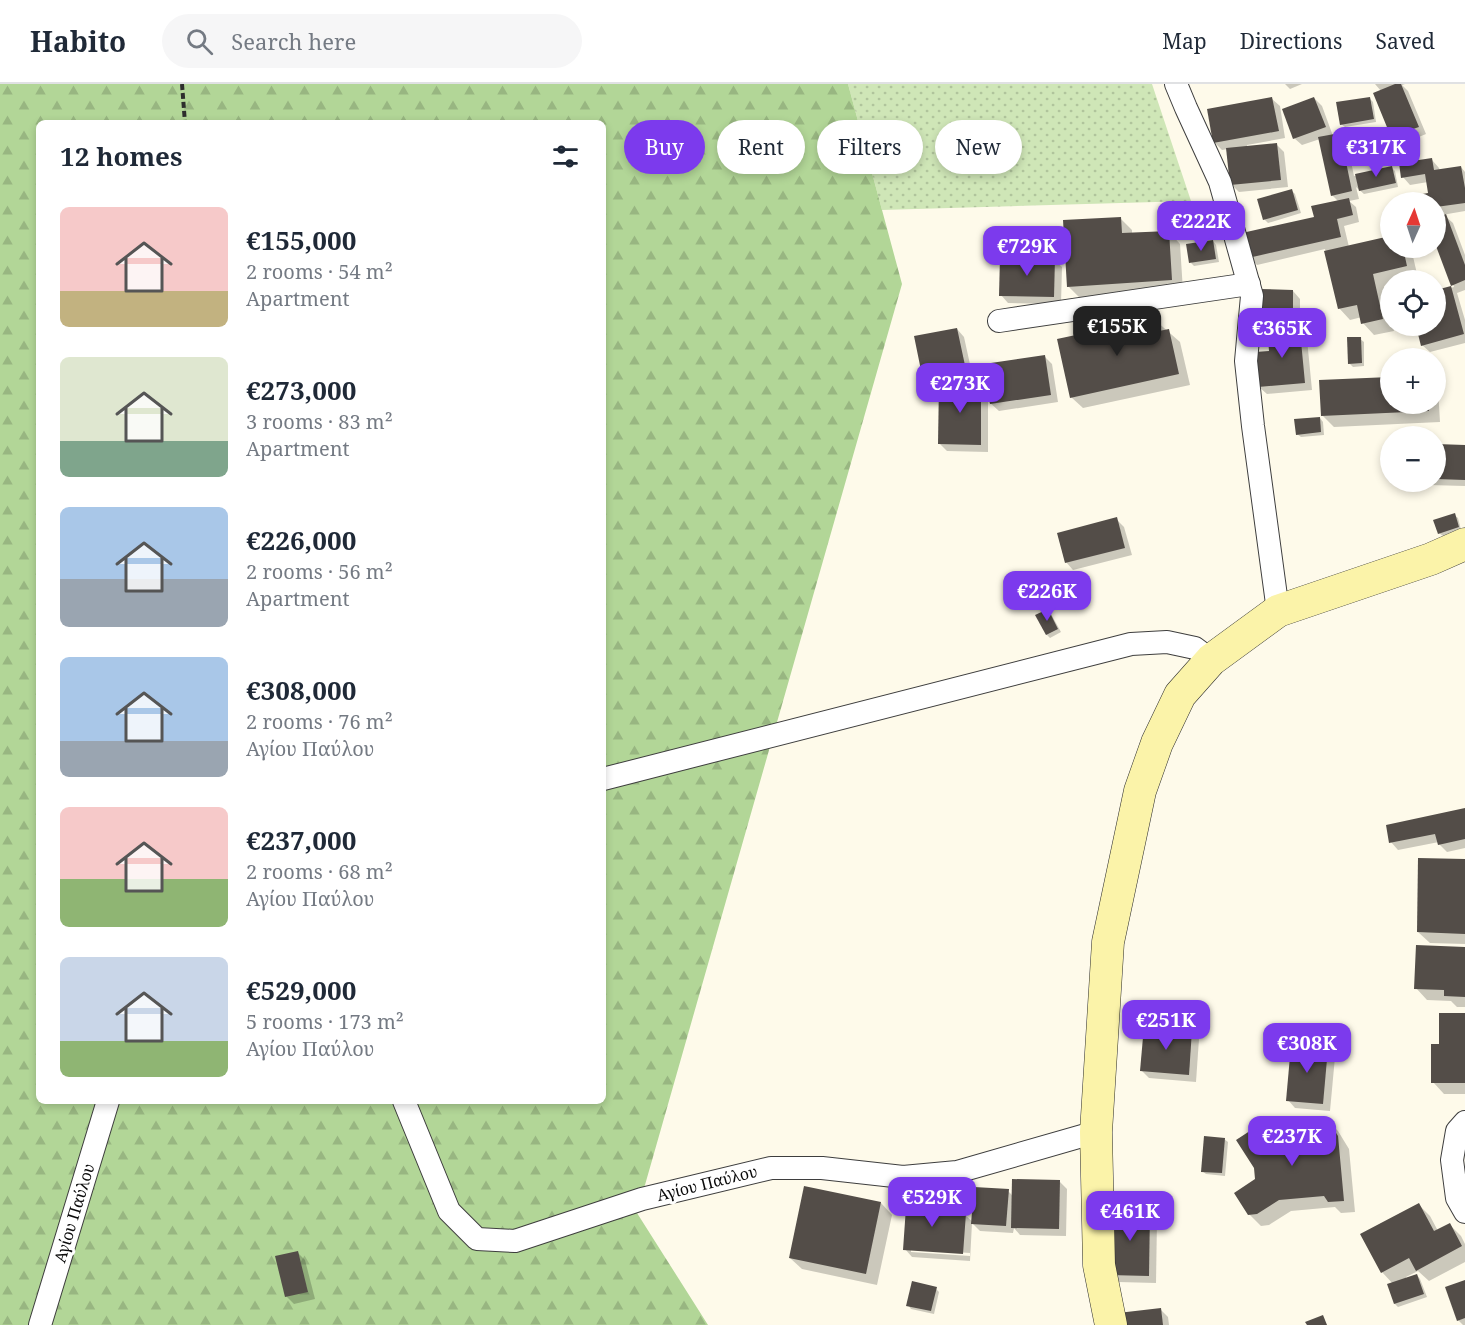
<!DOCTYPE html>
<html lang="en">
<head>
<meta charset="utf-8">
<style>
	:root { --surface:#fff; --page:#f6f6f7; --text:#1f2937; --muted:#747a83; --line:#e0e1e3; --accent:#7c3aed }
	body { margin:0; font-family:"Noto Serif",serif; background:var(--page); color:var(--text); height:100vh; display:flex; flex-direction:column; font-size:22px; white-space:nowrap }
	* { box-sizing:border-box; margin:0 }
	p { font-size:20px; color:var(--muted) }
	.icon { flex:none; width:33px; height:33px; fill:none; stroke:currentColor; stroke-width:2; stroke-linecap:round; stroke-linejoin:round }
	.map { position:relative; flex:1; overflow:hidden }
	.sheet { position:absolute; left:36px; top:36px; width:570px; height:984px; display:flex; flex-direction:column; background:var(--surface); border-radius:9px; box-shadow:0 3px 9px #0003 }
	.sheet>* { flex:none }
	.hud { position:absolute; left:624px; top:36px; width:570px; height:54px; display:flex; gap:12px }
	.needle { width:39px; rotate:3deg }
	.fabs { position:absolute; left:1380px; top:108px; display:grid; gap:12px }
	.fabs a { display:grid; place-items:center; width:66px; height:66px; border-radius:50%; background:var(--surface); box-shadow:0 3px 9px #0003; font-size:30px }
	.price { position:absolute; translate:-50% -51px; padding:0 14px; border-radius:12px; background:var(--accent); color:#fff; font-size:20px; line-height:39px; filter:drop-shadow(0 2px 3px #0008) }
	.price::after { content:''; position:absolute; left:50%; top:36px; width:18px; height:14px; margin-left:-9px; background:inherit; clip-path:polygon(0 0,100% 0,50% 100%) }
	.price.current { background:#222; color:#fff }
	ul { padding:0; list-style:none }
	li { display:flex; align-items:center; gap:18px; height:150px; padding:0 24px }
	li span { display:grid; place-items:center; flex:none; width:168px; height:120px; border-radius:9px; color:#555 }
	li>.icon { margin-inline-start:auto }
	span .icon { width:72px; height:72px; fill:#fffc; stroke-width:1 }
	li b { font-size:26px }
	h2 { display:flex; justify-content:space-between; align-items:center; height:72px; padding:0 24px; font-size:26px }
	.chip { padding:0 21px; border-radius:27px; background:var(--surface); box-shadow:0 3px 9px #0003; font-size:21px; line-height:54px }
	.chip.current { background:var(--accent); color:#fff }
	header { display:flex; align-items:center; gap:36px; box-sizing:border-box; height:84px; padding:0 30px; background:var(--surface); border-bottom:2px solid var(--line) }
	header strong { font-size:28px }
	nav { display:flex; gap:33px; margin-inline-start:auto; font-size:21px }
	.search { width:420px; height:54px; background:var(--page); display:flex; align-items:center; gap:15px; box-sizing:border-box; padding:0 21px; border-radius:33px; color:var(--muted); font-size:22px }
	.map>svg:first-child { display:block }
	.grass { fill:url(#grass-dots) }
	.forest { fill:url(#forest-firs); fill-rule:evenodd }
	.shadow { fill:#0003; fill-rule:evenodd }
	.building { fill:#534d48 }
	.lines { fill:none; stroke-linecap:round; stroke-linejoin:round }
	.street-casing { stroke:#3e3e3e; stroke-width:24 }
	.secondary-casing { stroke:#2d2d2d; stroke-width:33 }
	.path { stroke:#2d2d2d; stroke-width:4; stroke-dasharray:6 3; stroke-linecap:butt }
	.street { stroke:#fff; stroke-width:22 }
	.secondary { stroke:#fbf3a9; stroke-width:32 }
	.labels { text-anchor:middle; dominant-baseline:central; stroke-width:6; stroke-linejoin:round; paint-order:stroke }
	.street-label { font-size:16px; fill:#0b0b0b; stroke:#fff }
</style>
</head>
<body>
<header>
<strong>Habito</strong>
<div class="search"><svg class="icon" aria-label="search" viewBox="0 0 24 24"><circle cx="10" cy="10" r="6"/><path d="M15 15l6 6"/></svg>Search here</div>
<nav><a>Map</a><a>Directions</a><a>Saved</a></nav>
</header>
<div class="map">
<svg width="1465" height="1241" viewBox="0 0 1465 1241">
	<defs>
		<pattern id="grass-dots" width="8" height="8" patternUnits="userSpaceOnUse" patternTransform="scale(1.5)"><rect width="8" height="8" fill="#cfe6b7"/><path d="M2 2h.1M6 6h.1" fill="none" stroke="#b0c49c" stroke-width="1.8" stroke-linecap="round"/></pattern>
		<pattern id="forest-firs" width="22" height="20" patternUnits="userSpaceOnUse" patternTransform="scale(1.5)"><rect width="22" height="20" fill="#b2d697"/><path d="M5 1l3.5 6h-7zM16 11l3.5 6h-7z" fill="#98b681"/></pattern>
	</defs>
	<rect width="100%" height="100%" fill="#fefaea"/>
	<path class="grass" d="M 848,0 L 1152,0 L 1191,117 L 882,126 Z"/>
	<path class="forest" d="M 0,0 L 848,0 L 902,200 L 637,1129 L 708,1241 L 0,1241 ZM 39,39 L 603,39 L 603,1017 L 39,1017 Z"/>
	<g class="shadow">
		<path d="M 1285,0 L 1302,0 L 1290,5 Z"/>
		<path d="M 1375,0 L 1405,0 L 1402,1 L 1408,7 L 1426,50 L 1414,55 L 1420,71 L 1407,77 L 1399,69 L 1381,7 Z"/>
		<path d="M 1314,14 L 1322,22 L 1333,52 L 1339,51 L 1347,58 L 1354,92 L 1392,84 L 1395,87 L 1398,103 L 1364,110 L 1356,103 L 1359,115 L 1349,117 L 1356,123 L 1359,138 L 1344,142 L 1349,163 L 1390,153 L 1390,164 L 1411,164 L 1418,194 L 1406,196 L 1390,196 L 1390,200 L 1384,202 L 1387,217 L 1390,217 L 1390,242 L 1393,242 L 1394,247 L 1374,251 L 1363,239 L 1362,233 L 1350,236 L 1339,224 L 1325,165 L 1257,181 L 1249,173 L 1316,134 L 1339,118 L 1332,111 L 1320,55 L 1302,61 L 1294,54 Z"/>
		<path d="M 1369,14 L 1373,18 L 1376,38 L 1345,43 L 1341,40 Z"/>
		<path d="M 1272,15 L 1280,22 L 1285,54 L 1247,61 L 1247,64 L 1276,60 L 1284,68 L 1288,103 L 1239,108 L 1232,101 L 1228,65 L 1222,66 L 1214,58 Z"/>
		<path d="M 1432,76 L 1439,84 L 1440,87 L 1461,83 L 1465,88 L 1465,127 L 1436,132 L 1436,118 L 1420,118 L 1419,112 L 1430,111 L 1428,98 L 1410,101 L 1403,93 Z"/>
		<path d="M 1292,107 L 1295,110 L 1301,129 L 1268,139 L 1265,136 L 1259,116 Z"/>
		<path d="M 1445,132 L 1453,139 L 1465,171 L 1465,206 L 1457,209 L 1465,236 L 1465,259 L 1430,268 L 1422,261 L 1417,242 L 1436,242 L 1436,208 L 1454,203 L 1436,158 L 1436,136 Z"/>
		<path d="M 1120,134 L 1132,146 L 1132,150 L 1169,148 L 1180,160 L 1183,207 L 1080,214 L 1068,202 Z"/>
		<path d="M 1213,157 L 1216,161 L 1219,178 L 1194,182 L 1191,179 Z"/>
		<path d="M 1054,176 L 1062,183 L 1061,220 L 1008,219 L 1001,211 Z"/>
		<path d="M 1293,207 L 1300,215 L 1300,239 L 1306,245 L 1312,306 L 1267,310 L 1259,303 L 1271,268 L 1285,255 L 1284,243 L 1269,242 L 1261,235 Z"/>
		<path d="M 1155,236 L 1180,258 L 1190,301 L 1083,324 L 1071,313 Z"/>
		<path d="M 957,245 L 964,253 L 973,294 L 950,298 L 950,301 L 981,301 L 990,310 L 1045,273 L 1052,280 L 1058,318 L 999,327 L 988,317 L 988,368 L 947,367 L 940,360 L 940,306 L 933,307 L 926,300 Z"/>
		<path d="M 1360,255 L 1364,258 L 1364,282 L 1353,283 L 1349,279 Z"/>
		<path d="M 1390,294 L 1390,320 L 1436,320 L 1436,302 L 1438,304 L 1440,338 L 1334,343 L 1322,331 L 1321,297 Z"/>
		<path d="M 1320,334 L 1323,338 L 1324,351 L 1301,353 L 1297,350 Z"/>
		<path d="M 1436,361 L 1465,362 L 1465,402 L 1429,401 L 1425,398 L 1436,398 Z"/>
		<path d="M 1454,431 L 1458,434 L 1461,446 L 1443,452 L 1439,449 Z"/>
		<path d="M 1116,435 L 1124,443 L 1132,471 L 1073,486 L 1066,478 Z"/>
		<path d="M 1047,526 L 1051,530 L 1061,548 L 1050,554 L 1047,551 L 1037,532 Z"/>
		<path d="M 1465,726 L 1465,764 L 1447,768 L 1439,760 L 1439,758 L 1398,766 L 1391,758 Z"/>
		<path d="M 1465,776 L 1465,860 L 1430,859 L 1418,848 Z"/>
		<path d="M 1465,864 L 1465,923 L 1457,923 L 1451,917 L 1427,916 L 1416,904 Z"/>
		<path d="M 1465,930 L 1465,1010 L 1444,1010 L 1433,998 L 1440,961 Z"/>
		<path d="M 1192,947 L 1199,955 L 1196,998 L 1149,994 L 1142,987 Z"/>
		<path d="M 1327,966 L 1335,973 L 1330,1027 L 1295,1024 L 1288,1016 Z"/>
		<path d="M 1326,1035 L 1338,1047 L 1349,1065 L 1355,1128 L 1341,1129 L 1335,1123 L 1291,1127 L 1269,1141 L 1261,1142 L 1249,1130 L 1257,1096 L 1259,1043 L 1272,1056 L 1285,1055 L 1295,1065 L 1309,1064 Z"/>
		<path d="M 1224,1055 L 1228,1058 L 1225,1092 L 1206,1090 L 1202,1087 Z"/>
		<path d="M 1060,1098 L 1067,1105 L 1066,1152 L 1020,1151 L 1014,1144 L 1013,1149 L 980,1147 L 972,1139 L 970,1177 L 912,1173 L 905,1165 L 931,1113 L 939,1121 L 938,1129 L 965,1131 L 973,1138 L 1008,1107 L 1013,1112 ZM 911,1165 L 970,1169 L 970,1172 L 911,1168 Z"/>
		<path d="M 881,1119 L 892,1131 L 877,1201 L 802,1185 L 790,1174 Z"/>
		<path d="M 1419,1121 L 1430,1132 L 1438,1147 L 1450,1141 L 1461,1152 L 1465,1160 L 1465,1178 L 1429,1197 L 1418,1187 L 1406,1193 L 1406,1195 L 1417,1191 L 1420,1195 L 1427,1213 L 1398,1223 L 1395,1220 L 1393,1200 L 1382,1188 Z"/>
		<path d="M 1150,1127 L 1157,1135 L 1156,1199 L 1118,1198 L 1111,1190 Z"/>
		<path d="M 297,1168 L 305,1176 L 315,1215 L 294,1220 L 286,1212 Z"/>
		<path d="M 1465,1198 L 1465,1241 L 1463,1241 L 1458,1236 Z"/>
		<path d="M 936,1205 L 939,1208 L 934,1230 L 911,1225 L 908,1221 Z"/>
		<path d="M 1161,1226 L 1168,1233 L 1169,1241 L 1121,1241 Z"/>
	</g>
	<g class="building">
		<path d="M 1395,0 L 1401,0 L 1419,43 L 1407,47 L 1414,64 L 1398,70 L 1373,9 Z"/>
		<path d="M 1272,13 L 1279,47 L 1213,59 L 1207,25 Z"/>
		<path d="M 1314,13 L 1326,43 L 1293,55 L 1282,25 Z"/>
		<path d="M 1370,13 L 1374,35 L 1340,41 L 1336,18 Z"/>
		<path d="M 1340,49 L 1352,107 L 1331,112 L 1318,53 Z"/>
		<path d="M 1277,59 L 1281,96 L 1230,101 L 1226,64 Z"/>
		<path d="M 1432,74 L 1434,86 L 1461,82 L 1465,104 L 1465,119 L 1436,123 L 1436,118 L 1419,118 L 1417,111 L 1428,109 L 1425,90 L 1401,94 L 1399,79 Z"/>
		<path d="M 1392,82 L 1396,99 L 1359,107 L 1355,90 Z"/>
		<path d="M 1292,105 L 1298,126 L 1263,136 L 1257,115 Z"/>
		<path d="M 1349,114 L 1353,131 L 1337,135 L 1341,153 L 1248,174 L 1242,149 L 1314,133 L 1311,122 Z"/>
		<path d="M 1446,130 L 1465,181 L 1465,196 L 1451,202 L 1436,162 L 1436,134 Z"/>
		<path d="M 1121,133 L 1122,149 L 1169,147 L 1172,196 L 1067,203 L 1063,136 Z"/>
		<path d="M 1390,152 L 1390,164 L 1403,164 L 1407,182 L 1373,190 L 1383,235 L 1361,240 L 1357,221 L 1338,225 L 1324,167 Z"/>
		<path d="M 1213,156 L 1216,175 L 1189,179 L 1186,160 Z"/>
		<path d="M 1000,173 L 1055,174 L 1054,213 L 999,212 Z"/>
		<path d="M 1451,202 L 1464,250 L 1421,262 L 1416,242 L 1436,242 L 1436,206 Z"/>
		<path d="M 1260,205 L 1293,206 L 1293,236 L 1260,235 Z"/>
		<path d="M 1156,234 L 1159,247 L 1169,245 L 1179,290 L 1070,314 L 1057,255 Z"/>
		<path d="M 1299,236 L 1305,299 L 1258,303 L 1255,268 L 1269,267 L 1268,255 L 1283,254 L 1282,238 Z"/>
		<path d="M 957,244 L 966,286 L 943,291 L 944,297 L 924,301 L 914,252 Z"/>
		<path d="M 1347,253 L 1361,253 L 1362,279 L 1348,280 Z"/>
		<path d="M 1045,271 L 1051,311 L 990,320 L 984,280 Z"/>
		<path d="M 1390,293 L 1390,320 L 1428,320 L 1429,327 L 1321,332 L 1319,296 Z"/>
		<path d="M 939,299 L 981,300 L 981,361 L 938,360 Z"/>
		<path d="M 1320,333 L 1321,348 L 1296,351 L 1294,335 Z"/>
		<path d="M 1436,360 L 1465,361 L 1465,396 L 1436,395 Z"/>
		<path d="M 1455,429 L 1459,443 L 1438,450 L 1433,436 Z"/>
		<path d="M 1117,433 L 1125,464 L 1065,479 L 1057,449 Z"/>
		<path d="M 1048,525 L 1058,545 L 1046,551 L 1035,531 Z"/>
		<path d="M 1465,724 L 1465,755 L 1438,761 L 1435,750 L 1389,759 L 1386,741 Z"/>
		<path d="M 1418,774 L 1465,775 L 1465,850 L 1417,848 Z"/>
		<path d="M 1416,861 L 1465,863 L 1465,913 L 1444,912 L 1444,906 L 1414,905 Z"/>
		<path d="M 1439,929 L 1465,929 L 1465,999 L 1431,999 L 1431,960 L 1439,960 Z"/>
		<path d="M 1144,942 L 1192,946 L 1189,991 L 1140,987 Z"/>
		<path d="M 1291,961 L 1328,964 L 1323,1020 L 1286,1017 Z"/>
		<path d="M 1326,1033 L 1338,1052 L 1344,1117 L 1328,1118 L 1324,1112 L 1279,1116 L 1257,1130 L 1248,1131 L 1234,1109 L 1255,1095 L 1254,1084 L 1236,1056 L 1259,1041 L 1269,1055 L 1285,1053 L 1292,1064 L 1306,1062 L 1301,1053 L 1299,1036 Z"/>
		<path d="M 1204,1052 L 1225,1054 L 1222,1089 L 1201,1088 Z"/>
		<path d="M 1012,1095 L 1060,1096 L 1059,1145 L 1011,1144 Z"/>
		<path d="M 804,1102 L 881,1118 L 866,1190 L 789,1174 Z"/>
		<path d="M 974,1103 L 1009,1105 L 1006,1142 L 971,1140 Z"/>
		<path d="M 907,1109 L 932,1112 L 930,1127 L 966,1129 L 963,1170 L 903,1166 Z"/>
		<path d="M 1419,1119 L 1434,1147 L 1450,1139 L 1462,1162 L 1416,1187 L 1409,1174 L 1381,1189 L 1360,1150 Z"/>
		<path d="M 1110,1125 L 1150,1126 L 1149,1192 L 1109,1191 Z"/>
		<path d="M 298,1167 L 308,1208 L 285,1213 L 275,1172 Z"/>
		<path d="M 1417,1190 L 1424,1210 L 1394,1220 L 1387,1200 Z"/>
		<path d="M 1465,1196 L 1465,1234 L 1457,1237 L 1445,1203 Z"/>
		<path d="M 912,1197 L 937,1203 L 931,1227 L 906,1222 Z"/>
		<path d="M 1161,1224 L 1163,1241 L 1119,1241 L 1118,1229 Z"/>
		<path d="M 1323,1231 L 1327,1241 L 1307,1241 L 1305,1238 Z"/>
	</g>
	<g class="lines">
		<g class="street-casing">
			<g id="street">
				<path d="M 1176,0 L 1186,24 L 1220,98 L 1252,212 L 1246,277 L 1253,342 L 1278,527"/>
				<path d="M 999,237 L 1249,200"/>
				<path d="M 603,695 L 1131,560 L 1167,558 L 1195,564 L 1211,576"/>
				<path d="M 404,1017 L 449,1127 L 477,1155 L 515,1157 L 642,1115 L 771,1084 L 822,1084 L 903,1093 L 957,1088 L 1096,1048"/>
				<path d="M 1465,1038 L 1457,1047 L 1452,1076 L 1457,1114 L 1465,1128"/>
				<path d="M 40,1241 L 108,1017"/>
			</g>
		</g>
		<g class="secondary-casing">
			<path id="secondary" d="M 1111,1241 L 1099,1181 L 1096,1048 L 1108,858 L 1140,707 L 1157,659 L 1180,611 L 1211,576 L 1278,527 L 1431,475 L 1465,460"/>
		</g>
		<path class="path" d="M 182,0 L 185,39"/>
		<use href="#street" class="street"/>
		<use href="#secondary" class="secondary"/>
	</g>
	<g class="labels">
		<g class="street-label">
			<text transform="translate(707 1099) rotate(-14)">Αγίου Παύλου</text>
			<text transform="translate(74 1129) rotate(-73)">Αγίου Παύλου</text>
		</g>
	</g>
</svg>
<div class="fabs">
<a><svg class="needle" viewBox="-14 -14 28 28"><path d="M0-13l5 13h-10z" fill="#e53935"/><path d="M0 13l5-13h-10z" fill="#747a83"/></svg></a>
<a><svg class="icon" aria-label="locate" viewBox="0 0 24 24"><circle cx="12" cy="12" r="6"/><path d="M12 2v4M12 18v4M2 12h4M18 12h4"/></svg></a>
<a>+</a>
<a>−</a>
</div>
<b class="price" style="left:1376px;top:94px">€317K</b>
<b class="price" style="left:1201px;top:168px">€222K</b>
<b class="price" style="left:1027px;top:193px">€729K</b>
<b class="price current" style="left:1117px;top:273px">€155K</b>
<b class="price" style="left:1282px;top:275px">€365K</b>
<b class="price" style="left:960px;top:330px">€273K</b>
<b class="price" style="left:1047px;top:538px">€226K</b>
<b class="price" style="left:1166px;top:967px">€251K</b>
<b class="price" style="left:1307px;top:990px">€308K</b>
<b class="price" style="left:1292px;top:1083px">€237K</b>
<b class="price" style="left:932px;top:1144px">€529K</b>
<b class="price" style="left:1130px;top:1158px">€461K</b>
<div class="hud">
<a class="chip current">Buy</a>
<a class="chip">Rent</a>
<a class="chip">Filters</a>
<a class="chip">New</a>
</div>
<section class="sheet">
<h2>12 homes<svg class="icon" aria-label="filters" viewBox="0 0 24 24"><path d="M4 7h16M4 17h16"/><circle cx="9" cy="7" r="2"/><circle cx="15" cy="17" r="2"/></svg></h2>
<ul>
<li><span style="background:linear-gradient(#f6c9c9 70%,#c2b280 0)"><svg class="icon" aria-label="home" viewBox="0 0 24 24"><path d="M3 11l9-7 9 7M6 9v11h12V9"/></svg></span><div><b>€155,000</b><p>2 rooms · 54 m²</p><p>Apartment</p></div></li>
<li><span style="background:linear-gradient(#dfe7d0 70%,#7fa58c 0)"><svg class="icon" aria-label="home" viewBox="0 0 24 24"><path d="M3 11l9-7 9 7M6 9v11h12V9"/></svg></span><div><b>€273,000</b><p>3 rooms · 83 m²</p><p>Apartment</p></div></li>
<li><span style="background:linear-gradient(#a9c7e8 60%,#9aa5b1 0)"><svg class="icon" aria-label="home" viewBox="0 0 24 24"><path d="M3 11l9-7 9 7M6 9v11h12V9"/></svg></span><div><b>€226,000</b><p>2 rooms · 56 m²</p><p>Apartment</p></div></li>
<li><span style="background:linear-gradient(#a9c7e8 70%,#9aa5b1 0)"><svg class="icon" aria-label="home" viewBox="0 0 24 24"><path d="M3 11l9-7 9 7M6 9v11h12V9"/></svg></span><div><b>€308,000</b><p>2 rooms · 76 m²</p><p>Αγίου Παύλου</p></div></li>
<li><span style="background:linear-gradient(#f6c9c9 60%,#8fb573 0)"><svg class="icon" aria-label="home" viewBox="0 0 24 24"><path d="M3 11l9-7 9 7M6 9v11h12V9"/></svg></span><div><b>€237,000</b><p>2 rooms · 68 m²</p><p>Αγίου Παύλου</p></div></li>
<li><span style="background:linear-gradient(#c9d6e8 70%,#8fb573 0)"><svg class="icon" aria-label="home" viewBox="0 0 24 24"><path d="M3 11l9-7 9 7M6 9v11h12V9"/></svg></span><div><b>€529,000</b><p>5 rooms · 173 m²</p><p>Αγίου Παύλου</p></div></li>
</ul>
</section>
</div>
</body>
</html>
